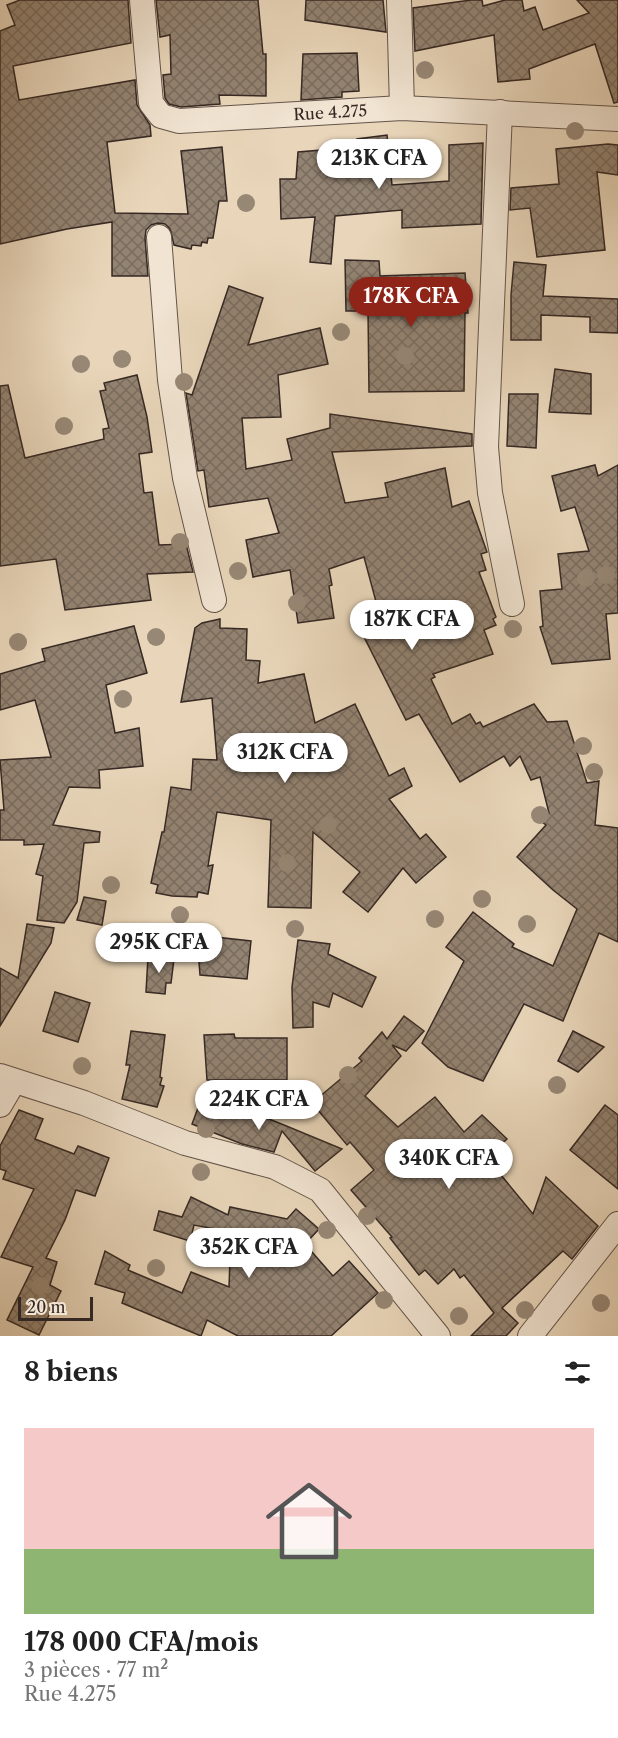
<!DOCTYPE html>
<html lang="fr">
<head>
<meta charset="utf-8">
<style>
	:root { --surface:#fff; --page:#f2f2f2; --text:#222; --muted:#767676; --line:#e0e0e0; --accent:#8f2418 }
	body { margin:0; font-family:"Libre Caslon Text",serif; background:var(--page); color:var(--text); height:100vh; display:flex; flex-direction:column; font-size:22px; white-space:nowrap }
	* { box-sizing:border-box; margin:0 }
	p { font-size:20px; color:var(--muted) }
	.icon { flex:none; width:33px; height:33px; fill:none; stroke:currentColor; stroke-width:2; stroke-linecap:round; stroke-linejoin:round }
	.map { position:relative; height:1336px; overflow:hidden }
	.details { display:flex; flex-direction:column; background:var(--surface); flex:1 }
	.details>* { flex:none }
	.scale { position:absolute; left:18px; bottom:15px; width:75px; box-sizing:border-box; padding-left:6px; border:3px solid #362924; border-top:0; font-size:16px; line-height:21px; white-space:nowrap; color:#362924; -webkit-text-stroke:4px #f1e4d2; paint-order:stroke }
	.price { position:absolute; translate:-50% -51px; padding:0 14px; border-radius:21px; background:#fff; color:#222; font-size:20px; line-height:39px; filter:drop-shadow(0 2px 3px #0008) }
	.price::after { content:''; position:absolute; left:50%; top:36px; width:18px; height:14px; margin-left:-9px; background:inherit; clip-path:polygon(0 0,100% 0,50% 100%) }
	.price.selected { background:var(--accent); color:#fff }
	ul { padding:0; list-style:none }
	li { display:grid; align-content:center; gap:12px; height:318px; padding:0 24px }
	li+li { border-top:2px solid var(--line) }
	li span { display:grid; place-items:center; height:186px; border-radius:0px; color:#555 }
	li>.icon { margin-inline-start:auto }
	span .icon { width:108px; height:108px; fill:#fffc; stroke-width:1 }
	li b { font-size:26px }
	h2 { display:flex; justify-content:space-between; align-items:center; height:72px; padding:0 24px; font-size:26px }
	.map>svg:first-child { display:block }
	.building { fill:url(#building-cross-hatch); stroke:#362924; stroke-width:1.5 }
	.lines { fill:none; stroke-linecap:round; stroke-linejoin:round }
	.minor-casing { stroke:#63544a; stroke-width:26 }
	.minor { stroke:#f1e4d2; stroke-width:24 }
	.tree { fill:#978775 }
	.labels { text-anchor:middle; dominant-baseline:central; stroke-width:5; stroke-linejoin:round; paint-order:stroke }
	.street-label { font-size:16px; fill:#362924; stroke:#f1e4d2 }
</style>
</head>
<body>
<div class="map">
<svg width="618" height="1336" viewBox="0 0 618 1336">
	<defs>
		<pattern id="building-cross-hatch" width="8" height="8" patternUnits="userSpaceOnUse" patternTransform="scale(1.5)"><rect width="8" height="8" fill="#938372"/><path d="M0 0l8 8M0 8l8-8" fill="none" stroke="#796b5d"/></pattern>
	</defs>
	<rect width="100%" height="100%" fill="#e9d6ba"/>
	<filter id="stains"><feTurbulence type="fractalNoise" baseFrequency=".00333" numOctaves="4"/><feColorMatrix values="0 0 0 0 .2 0 0 0 0 .09 0 0 0 0 .02 0 0 0 .5 -.17"/></filter>
	<radialGradient id="worn" r=".72"><stop offset=".6" stop-color="#630" stop-opacity="0"/><stop offset="1" stop-color="#630" stop-opacity=".3"/></radialGradient>
	<g class="building">
		<path d="M 20,0 L 128,0 L 131,43 L 13,66 L 19,100 L 135,80 L 137,105 L 150,125 L 151,136 L 107,142 L 115,213 L 188,214 L 181,151 L 222,147 L 227,201 L 219,201 L 213,238 L 208,238 L 207,243 L 202,242 L 201,246 L 192,245 L 191,249 L 174,245 L 170,229 L 165,224 L 158,223 L 151,225 L 146,230 L 145,238 L 148,276 L 112,276 L 112,222 L 67,229 L 0,244 L 0,31 L 15,25 L 7,5 Z"/>
		<path d="M 156,0 L 258,0 L 263,54 L 266,54 L 266,96 L 219,95 L 220,104 L 181,107 L 169,104 L 165,98 L 163,75 L 171,74 L 170,35 L 160,37 Z"/>
		<path d="M 306,0 L 383,0 L 386,32 L 305,20 Z"/>
		<path d="M 471,0 L 482,0 L 483,6 L 505,0 L 522,0 L 524,11 L 535,7 L 543,30 L 589,13 L 577,0 L 618,0 L 618,102 L 614,103 L 595,44 L 529,69 L 530,79 L 498,82 L 494,35 L 415,51 L 413,8 Z"/>
		<path d="M 357,53 L 359,91 L 342,92 L 342,97 L 301,100 L 303,54 Z"/>
		<path d="M 387,135 L 392,185 L 449,181 L 449,145 L 483,143 L 481,224 L 402,228 L 402,210 L 335,216 L 331,264 L 310,262 L 315,217 L 281,219 L 280,179 L 296,179 L 298,152 L 358,147 L 357,139 Z"/>
		<path d="M 608,144 L 618,145 L 618,175 L 597,172 L 605,250 L 537,257 L 530,208 L 510,210 L 511,188 L 559,184 L 556,149 Z"/>
		<path d="M 345,260 L 379,261 L 380,276 L 465,273 L 468,313 L 465,313 L 464,391 L 369,392 L 368,311 L 346,311 Z"/>
		<path d="M 514,262 L 546,265 L 543,296 L 618,299 L 618,333 L 590,332 L 590,317 L 541,315 L 541,340 L 511,340 L 511,295 Z"/>
		<path d="M 229,286 L 263,298 L 248,345 L 320,328 L 328,364 L 278,375 L 281,417 L 242,418 L 246,469 L 292,460 L 287,439 L 330,428 L 330,414 L 472,434 L 472,446 L 332,452 L 345,503 L 388,497 L 385,483 L 445,468 L 452,507 L 469,501 L 487,552 L 481,554 L 486,570 L 479,572 L 496,617 L 493,619 L 496,625 L 484,630 L 493,654 L 433,674 L 435,677 L 431,679 L 452,724 L 470,714 L 476,724 L 480,722 L 483,727 L 534,704 L 547,722 L 567,721 L 587,783 L 599,781 L 595,825 L 618,828 L 618,942 L 599,933 L 563,1021 L 524,1004 L 483,1081 L 448,1067 L 422,1043 L 464,961 L 446,947 L 473,912 L 514,944 L 512,947 L 553,966 L 577,909 L 553,890 L 517,857 L 546,825 L 542,822 L 549,813 L 540,777 L 531,780 L 520,756 L 510,766 L 504,756 L 460,782 L 419,714 L 406,720 L 362,633 L 382,624 L 364,557 L 329,569 L 332,585 L 329,586 L 334,618 L 298,623 L 290,570 L 253,577 L 246,540 L 279,533 L 268,498 L 209,507 L 204,470 L 198,471 L 186,393 L 192,395 Z"/>
		<path d="M 555,369 L 591,374 L 591,414 L 549,412 Z"/>
		<path d="M 137,375 L 147,417 L 152,452 L 139,454 L 144,493 L 152,492 L 159,545 L 186,544 L 193,572 L 147,574 L 151,600 L 65,610 L 56,559 L 0,566 L 0,386 L 8,385 L 25,458 L 104,439 L 103,429 L 109,428 L 100,391 L 106,390 L 104,383 Z"/>
		<path d="M 509,394 L 538,394 L 536,448 L 507,446 Z"/>
		<path d="M 595,465 L 598,476 L 618,465 L 618,613 L 606,614 L 610,659 L 552,664 L 540,627 L 543,626 L 540,591 L 562,589 L 558,554 L 589,551 L 575,507 L 561,511 L 552,476 Z"/>
		<path d="M 220,619 L 220,628 L 247,629 L 246,660 L 260,661 L 258,683 L 304,674 L 315,723 L 355,704 L 389,776 L 404,768 L 412,786 L 389,799 L 420,839 L 426,834 L 446,857 L 416,883 L 403,868 L 368,912 L 343,892 L 360,872 L 313,832 L 311,908 L 268,907 L 271,820 L 217,812 L 208,866 L 213,865 L 208,894 L 198,892 L 197,897 L 172,896 L 156,893 L 158,885 L 151,883 L 162,832 L 164,832 L 171,787 L 191,790 L 193,759 L 217,760 L 212,698 L 181,702 L 195,628 L 202,623 Z"/>
		<path d="M 134,626 L 147,673 L 106,685 L 115,733 L 139,728 L 143,766 L 99,770 L 100,788 L 69,787 L 53,825 L 100,832 L 99,842 L 84,843 L 77,902 L 64,923 L 37,920 L 43,876 L 36,874 L 44,844 L 24,845 L 24,840 L 0,840 L 0,810 L 4,810 L 0,760 L 51,757 L 35,700 L 0,710 L 0,674 L 45,661 L 42,649 Z"/>
		<path d="M 84,897 L 106,901 L 102,925 L 77,920 Z"/>
		<path d="M 27,924 L 54,928 L 51,943 L 0,1026 L 0,968 L 18,978 Z"/>
		<path d="M 197,935 L 251,941 L 247,979 L 200,975 Z"/>
		<path d="M 298,940 L 330,944 L 328,954 L 376,977 L 362,1007 L 333,993 L 329,1007 L 313,1002 L 313,1027 L 293,1028 L 292,987 Z"/>
		<path d="M 148,957 L 174,959 L 171,983 L 166,983 L 165,994 L 146,992 Z"/>
		<path d="M 55,992 L 90,1003 L 78,1042 L 43,1031 Z"/>
		<path d="M 404,1016 L 424,1031 L 406,1051 L 392,1045 L 401,1056 L 365,1096 L 398,1127 L 435,1097 L 464,1132 L 482,1115 L 507,1139 L 487,1158 L 533,1214 L 546,1177 L 598,1226 L 572,1259 L 563,1251 L 502,1308 L 518,1323 L 506,1336 L 471,1336 L 494,1313 L 464,1275 L 460,1278 L 454,1269 L 438,1284 L 425,1270 L 419,1275 L 390,1238 L 392,1237 L 351,1190 L 374,1170 L 350,1142 L 347,1145 L 312,1103 L 362,1061 L 359,1058 L 382,1032 L 387,1039 Z"/>
		<path d="M 131,1031 L 165,1035 L 160,1077 L 162,1078 L 160,1085 L 164,1086 L 157,1107 L 122,1099 L 130,1065 L 126,1065 Z"/>
		<path d="M 573,1031 L 604,1047 L 578,1072 L 558,1061 Z"/>
		<path d="M 234,1034 L 235,1038 L 287,1038 L 287,1080 L 207,1080 L 204,1035 Z"/>
		<path d="M 208,1095 L 284,1125 L 342,1149 L 315,1171 L 282,1131 L 274,1152 L 242,1144 L 192,1124 L 201,1100 L 209,1102 Z"/>
		<path d="M 605,1105 L 618,1115 L 618,1189 L 570,1150 Z"/>
		<path d="M 19,1110 L 43,1119 L 35,1139 L 74,1154 L 78,1146 L 109,1158 L 95,1196 L 76,1190 L 65,1220 L 46,1258 L 57,1262 L 50,1285 L 61,1291 L 39,1335 L 7,1320 L 33,1267 L 1,1257 L 34,1189 L 3,1179 L 6,1171 L 0,1169 L 0,1146 Z"/>
		<path d="M 191,1197 L 228,1215 L 230,1207 L 287,1219 L 296,1209 L 319,1229 L 305,1244 L 333,1276 L 349,1261 L 378,1293 L 331,1336 L 238,1336 L 207,1320 L 201,1336 L 122,1303 L 125,1293 L 95,1284 L 105,1251 L 130,1265 L 128,1270 L 182,1293 L 191,1272 L 229,1287 L 231,1232 L 194,1225 L 190,1241 L 154,1230 L 159,1211 L 182,1217 Z"/>
	</g>
	<g class="lines">
		<g class="minor-casing">
			<g id="minor">
				<path id="s1" d="M 142,0 L 151,103 L 161,116 L 179,121 L 402,108 L 618,119"/>
				<path d="M 399,0 L 402,108"/>
				<path d="M 500,112 L 486,447 L 490,493 L 512,604"/>
				<path d="M 159,237 L 170,380 L 185,478 L 214,600"/>
				<path d="M 0,1076 L 84,1103 L 185,1143 L 275,1167 L 320,1190 L 438,1336"/>
				<path d="M 0,1105 L 14,1081"/>
				<path d="M 530,1336 L 618,1224"/>
			</g>
		</g>
		<use href="#minor" class="minor"/>
	</g>
	<g class="tree">
		<circle cx="425" cy="70" r="9"/>
		<circle cx="575" cy="131" r="9"/>
		<circle cx="246" cy="203" r="9"/>
		<circle cx="341" cy="332" r="9"/>
		<circle cx="405" cy="356" r="9"/>
		<circle cx="122" cy="359" r="9"/>
		<circle cx="81" cy="364" r="9"/>
		<circle cx="184" cy="382" r="9"/>
		<circle cx="64" cy="426" r="9"/>
		<circle cx="180" cy="542" r="9"/>
		<circle cx="238" cy="571" r="9"/>
		<circle cx="606" cy="575" r="9"/>
		<circle cx="586" cy="578" r="9"/>
		<circle cx="297" cy="603" r="9"/>
		<circle cx="513" cy="629" r="9"/>
		<circle cx="156" cy="637" r="9"/>
		<circle cx="18" cy="642" r="9"/>
		<circle cx="123" cy="699" r="9"/>
		<circle cx="583" cy="746" r="9"/>
		<circle cx="594" cy="772" r="9"/>
		<circle cx="540" cy="815" r="9"/>
		<circle cx="328" cy="825" r="9"/>
		<circle cx="287" cy="863" r="9"/>
		<circle cx="111" cy="885" r="9"/>
		<circle cx="482" cy="899" r="9"/>
		<circle cx="180" cy="915" r="9"/>
		<circle cx="435" cy="919" r="9"/>
		<circle cx="527" cy="924" r="9"/>
		<circle cx="295" cy="929" r="9"/>
		<circle cx="82" cy="1066" r="9"/>
		<circle cx="348" cy="1075" r="9"/>
		<circle cx="557" cy="1085" r="9"/>
		<circle cx="206" cy="1129" r="9"/>
		<circle cx="201" cy="1172" r="9"/>
		<circle cx="367" cy="1216" r="9"/>
		<circle cx="327" cy="1230" r="9"/>
		<circle cx="156" cy="1268" r="9"/>
		<circle cx="40" cy="1286" r="9"/>
		<circle cx="384" cy="1300" r="9"/>
		<circle cx="601" cy="1303" r="9"/>
		<circle cx="525" cy="1310" r="9"/>
		<circle cx="459" cy="1316" r="9"/>
	</g>
	<g class="labels">
		<g class="street-label">
			<text stroke="none"><textPath href="#s1" startOffset="290">Rue 4.275</textPath></text>
		</g>
	</g>
	<rect width="100%" height="100%" filter="url(#stains)"/>
	<rect width="100%" height="100%" fill="url(#worn)"/>
</svg>
<div class="scale">20 m</div>
<b class="price" style="left:379px;top:190px">213K CFA</b>
<b class="price selected" style="left:411px;top:328px">178K CFA</b>
<b class="price" style="left:412px;top:651px">187K CFA</b>
<b class="price" style="left:285px;top:784px">312K CFA</b>
<b class="price" style="left:159px;top:974px">295K CFA</b>
<b class="price" style="left:259px;top:1131px">224K CFA</b>
<b class="price" style="left:449px;top:1190px">340K CFA</b>
<b class="price" style="left:249px;top:1279px">352K CFA</b>
</div>
<section class="details">
<h2>8 biens<svg class="icon" aria-label="filters" viewBox="0 0 24 24"><path d="M4 7h16M4 17h16"/><circle cx="9" cy="7" r="2"/><circle cx="15" cy="17" r="2"/></svg></h2>
<ul>
<li><span style="background:linear-gradient(#f6c9c9 65%,#8fb573 0)"><svg class="icon" aria-label="home" viewBox="0 0 24 24"><path d="M3 11l9-7 9 7M6 9v11h12V9"/></svg></span><div><b>178 000 CFA/mois</b><p>3 pièces · 77 m²</p><p>Rue 4.275</p></div></li>
</ul>
</section>
</body>
</html>
